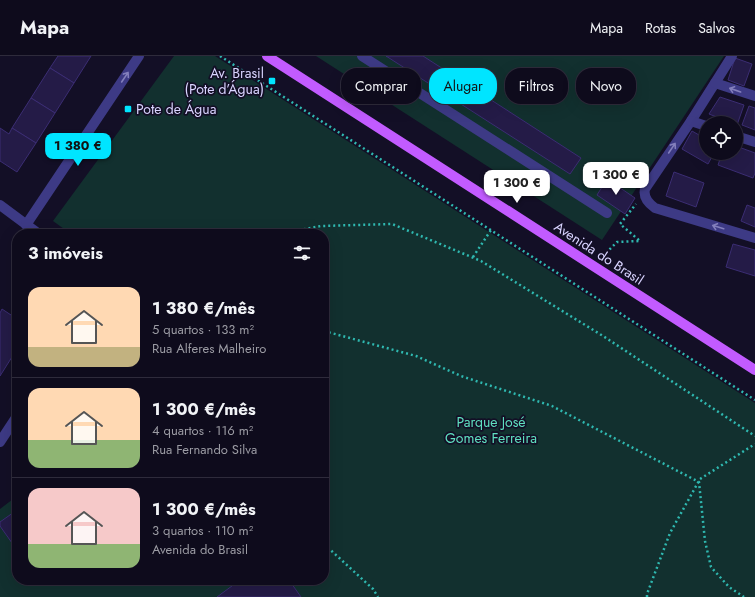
<!DOCTYPE html>
<html lang="pt">
<head>
<meta charset="utf-8">
<style>
	:root { --surface:#0e0b1c; --page:#171425; --text:#f1f3f6; --muted:#9b9ba3; --line:#2e2b3b; --accent:#00e5ff }
	body { margin:0; font-family:Jost,sans-serif; background:var(--page); color:var(--text); height:100vh; display:flex; flex-direction:column; font-size:15px; white-space:nowrap }
	* { box-sizing:border-box; margin:0 }
	p { font-size:13px; color:var(--muted) }
	.icon { flex:none; width:22px; height:22px; fill:none; stroke:currentColor; stroke-width:2; stroke-linecap:round; stroke-linejoin:round }
	.map { position:relative; flex:1; overflow:hidden }
	.details { position:absolute; left:12px; top:173px; width:317px; height:356px; display:flex; flex-direction:column; background:var(--surface); border-radius:16px; box-shadow:0 4px 16px #0002,0 0 0 1px var(--line) }
	.details>* { flex:none }
	.top-card { position:absolute; left:341px; top:12px; width:354px; height:36px; display:flex; gap:8px }
	.fabs { position:absolute; left:699px; top:60px; display:grid; gap:8px }
	.fabs a { display:grid; place-items:center; width:44px; height:44px; border-radius:50%; background:var(--surface); box-shadow:0 4px 16px #0002,0 0 0 1px var(--line); font-size:20px }
	.price { position:absolute; translate:-50% -34px; padding:0 9px; border-radius:8px; background:#fff; color:#222; font-size:13px; line-height:26px; filter:drop-shadow(0 1px 2px #0008) }
	.price::after { content:''; position:absolute; left:50%; top:24px; width:12px; height:9px; margin-left:-6px; background:inherit; clip-path:polygon(0 0,100% 0,50% 100%) }
	.price.current { background:var(--accent); color:#111 }
	ul { padding:0; list-style:none }
	li { display:flex; align-items:center; gap:12px; height:100px; padding:0 16px }
	li+li { border-top:1px solid var(--line) }
	li span { display:grid; place-items:center; flex:none; width:112px; height:80px; border-radius:12px; color:#555 }
	li>.icon { margin-inline-start:auto }
	span .icon { width:48px; height:48px; fill:#fffc; stroke-width:1 }
	li b { font-size:17px }
	h2 { display:flex; justify-content:space-between; align-items:center; height:48px; padding:0 16px; font-size:17px }
	.tag { padding:0 14px; border-radius:16px; background:var(--surface); box-shadow:0 4px 16px #0002,0 0 0 1px var(--line); font-size:14px; line-height:36px }
	.tag.current { background:var(--accent); color:#111 }
	header { display:flex; align-items:center; gap:24px; box-sizing:border-box; height:56px; padding:0 20px; background:var(--surface); border-bottom:1px solid var(--line) }
	header strong { font-size:19px }
	nav { display:flex; gap:22px; margin-inline-start:auto; font-size:14px }
	.map>svg:first-child { display:block }
	.green { fill:#12302f }
	.building { fill:#241b47; stroke:#3b2d73 }
	.lines { fill:none; stroke-linecap:round; stroke-linejoin:round }
	.path { stroke:#2fb8b0; stroke-width:2.5; stroke-dasharray:2 3; stroke-linecap:butt }
	.minor { stroke:#3d3a85; stroke-width:10 }
	.major { stroke:#c25bff; stroke-width:10 }
	.oneway { stroke:#837fbc }
	.poi-dot { fill:#00e5ff; stroke:#130f26; stroke-width:1.5 }
	.labels { text-anchor:middle; dominant-baseline:central; stroke-width:3.5; stroke-linejoin:round; paint-order:stroke }
	.poi-label { font-size:14px; fill:#d9d4ff; stroke:#130f26; text-anchor:end }
	.street-label { font-size:14px; fill:#d9d4ff; stroke:#130f26 }
	.park-label { font-size:14px; fill:#5fe0c0; stroke:#130f26 }
</style>
</head>
<body>
<header>
<strong>Mapa</strong>
<nav><a>Mapa</a><a>Rotas</a><a>Salvos</a></nav>
</header>
<div class="map">
<svg width="755" height="541" viewBox="0 0 755 541">
	<rect width="100%" height="100%" fill="#130f26"/>
	<g class="green">
		<path d="M 174,0 L 215,0 L 755,347 L 755,541 L 0,541 L 0,453 L 17,440 L 17,524 L 324,524 L 324,178 L 71,178 L 53,165 Z"/>
		<path d="M 316,0 L 724,0 L 602,184 Z"/>
	</g>
	<g class="building">
		<path d="M 58,0 L 91,0 L 74,27 L 50,12 Z"/>
		<path d="M 386,0 L 423,0 L 581,102 L 570,118 Z"/>
		<path d="M 735,2 L 752,8 L 744,30 L 728,24 Z"/>
		<path d="M 50,12 L 74,27 L 55,57 L 31,42 Z"/>
		<path d="M 720,41 L 744,49 L 737,69 L 709,58 Z"/>
		<path d="M 31,42 L 55,57 L 36,87 L 12,72 Z"/>
		<path d="M 749,50 L 755,52 L 755,74 L 742,69 Z"/>
		<path d="M 0,72 L 9,78 L 12,72 L 36,87 L 17,116 L 0,105 Z"/>
		<path d="M 692,75 L 706,83 L 706,97 L 714,97 L 708,108 L 682,93 Z"/>
		<path d="M 736,90 L 755,97 L 755,117 L 753,122 L 718,109 L 722,97 L 736,97 Z"/>
		<path d="M 674,116 L 704,127 L 696,151 L 666,140 Z"/>
		<path d="M 607,123 L 635,142 L 625,158 L 597,139 Z"/>
		<path d="M 747,149 L 755,152 L 755,171 L 741,165 Z"/>
		<path d="M 733,188 L 755,194 L 755,220 L 726,211 Z"/>
		<path d="M 2,253 L 17,263 L 17,293 L 0,320 L 0,257 Z"/>
		<path d="M 17,454 L 17,494 L 0,470 L 0,466 Z"/>
		<path d="M 240,524 L 289,524 L 301,541 L 217,541 Z"/>
	</g>
	<g class="lines">
		<g class="path">
			<path d="M 220,0 L 755,344"/>
			<path d="M 216,178 L 230,176 L 236,178"/>
			<path d="M 279,178 L 321,170 L 392,168 L 481,205 L 603,280 L 755,380"/>
			<path d="M 606,197 L 617,186 L 640,185 L 620,168 L 636,148"/>
			<path d="M 473,201 L 491,174"/>
			<path d="M 324,275 L 416,300 L 461,320 L 552,350 L 699,426 L 705,485 L 711,511 L 729,531 L 744,541"/>
			<path d="M 324,488 L 373,533 L 378,541"/>
			<path d="M 647,541 L 647,538 L 670,477 L 700,423 L 755,388"/>
		</g>
		<g class="minor">
			<path d="M 362,0 L 607,157"/>
			<path d="M 732,0 L 691,65 L 645,133 C 643,141 648,147 655,152 L 755,182"/>
			<path d="M 715,27 L 755,40"/>
			<path d="M 691,65 L 706,70"/>
			<path d="M 736,80 L 755,86"/>
			<path d="M 0,149 L 39,178"/>
			<path d="M 26,169 L 139,0"/>
			<path d="M 0,386 L 17,360"/>
		</g>
		<path class="major" d="M 267,0 L 755,314"/>
	</g>
	<defs><path id="oneway-shaft" d="M-6 0H5M1.5-3L5.5 0L1.5 3" fill="none" stroke-width="1.6" stroke-linecap="round" stroke-linejoin="round"/></defs>
	<g class="oneway">
		<use href="#oneway-shaft" transform="translate(125 21) rotate(-56)"/>
		<use href="#oneway-shaft" transform="translate(735 34) rotate(-161)"/>
		<use href="#oneway-shaft" transform="translate(672 92) rotate(-56)"/>
		<use href="#oneway-shaft" transform="translate(718 171) rotate(-163)"/>
	</g>
	<g class="poi-dot">
		<rect x="268" y="21" width="8" height="8" rx="2"/>
		<rect x="124" y="49" width="8" height="8" rx="2"/>
	</g>
	<g class="labels">
		<g class="poi-label">
			<text x="264" y="17">Av. Brasil<tspan x="264" dy="16">(Pote d’Água)</tspan></text>
			<text x="136" y="53" text-anchor="start">Pote de Água</text>
		</g>
		<g class="street-label">
			<text transform="translate(599 197) rotate(33)">Avenida do Brasil</text>
		</g>
		<g class="park-label">
			<text x="491" y="366">Parque José<tspan x="491" dy="16">Gomes Ferreira</tspan></text>
		</g>
	</g>
</svg>
<div class="fabs">
<a><svg class="icon" aria-label="locate" viewBox="0 0 24 24"><circle cx="12" cy="12" r="6"/><path d="M12 2v4M12 18v4M2 12h4M18 12h4"/></svg></a>
</div>
<b class="price current" style="left:78px;top:111px">1 380 €</b>
<b class="price" style="left:616px;top:140px">1 300 €</b>
<b class="price" style="left:517px;top:148px">1 300 €</b>
<div class="top-card">
<a class="tag">Comprar</a>
<a class="tag current">Alugar</a>
<a class="tag">Filtros</a>
<a class="tag">Novo</a>
</div>
<section class="details">
<h2>3 imóveis<svg class="icon" aria-label="filters" viewBox="0 0 24 24"><path d="M4 7h16M4 17h16"/><circle cx="9" cy="7" r="2"/><circle cx="15" cy="17" r="2"/></svg></h2>
<ul>
<li><span style="background:linear-gradient(#ffd9b3 75%,#c2b280 0)"><svg class="icon" aria-label="home" viewBox="0 0 24 24"><path d="M3 11l9-7 9 7M6 9v11h12V9"/></svg></span><div><b>1 380 €/mês</b><p>5 quartos · 133 m²</p><p>Rua Alferes Malheiro</p></div></li>
<li><span style="background:linear-gradient(#ffd9b3 65%,#8fb573 0)"><svg class="icon" aria-label="home" viewBox="0 0 24 24"><path d="M3 11l9-7 9 7M6 9v11h12V9"/></svg></span><div><b>1 300 €/mês</b><p>4 quartos · 116 m²</p><p>Rua Fernando Silva</p></div></li>
<li><span style="background:linear-gradient(#f6c9c9 70%,#8fb573 0)"><svg class="icon" aria-label="home" viewBox="0 0 24 24"><path d="M3 11l9-7 9 7M6 9v11h12V9"/></svg></span><div><b>1 300 €/mês</b><p>3 quartos · 110 m²</p><p>Avenida do Brasil</p></div></li>
</ul>
</section>
</div>
</body>
</html>
